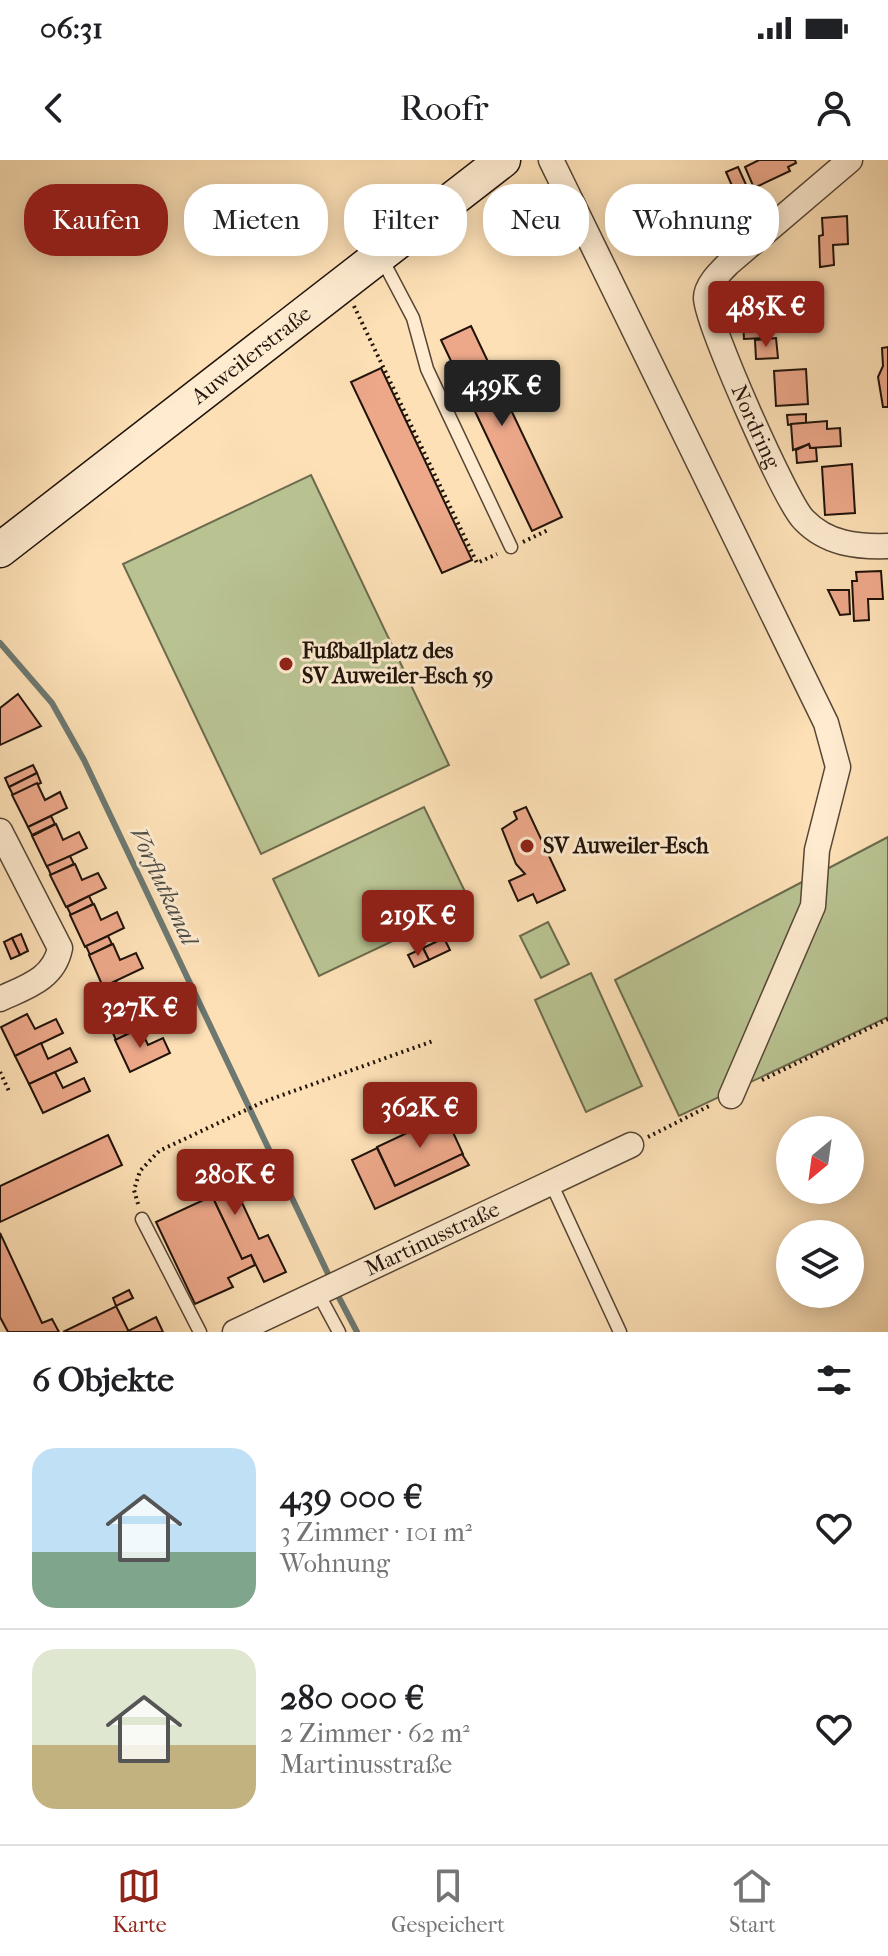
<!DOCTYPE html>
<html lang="de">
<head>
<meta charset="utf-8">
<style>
	:root { --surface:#fff; --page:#f2f2f2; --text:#202124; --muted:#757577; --line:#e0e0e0; --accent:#8f2418 }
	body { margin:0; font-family:"IM FELL French Canon",serif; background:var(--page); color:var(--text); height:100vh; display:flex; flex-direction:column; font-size:30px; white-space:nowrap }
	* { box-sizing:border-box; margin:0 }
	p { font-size:26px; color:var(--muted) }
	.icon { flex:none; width:44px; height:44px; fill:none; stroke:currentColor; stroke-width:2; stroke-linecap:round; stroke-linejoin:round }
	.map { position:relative; height:1172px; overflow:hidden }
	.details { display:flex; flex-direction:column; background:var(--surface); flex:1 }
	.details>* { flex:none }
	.top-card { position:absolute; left:24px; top:24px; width:840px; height:72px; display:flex; gap:16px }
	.needle { width:52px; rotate:209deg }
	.buttons { position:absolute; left:776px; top:956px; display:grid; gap:16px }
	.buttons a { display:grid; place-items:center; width:88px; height:88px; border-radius:50%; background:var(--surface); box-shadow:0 4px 20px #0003; font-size:40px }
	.price { position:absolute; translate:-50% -68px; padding:0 18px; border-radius:8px; background:var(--accent); color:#fff; font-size:26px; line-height:52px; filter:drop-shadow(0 2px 4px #0008) }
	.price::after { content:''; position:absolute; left:50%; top:48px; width:24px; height:18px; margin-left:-12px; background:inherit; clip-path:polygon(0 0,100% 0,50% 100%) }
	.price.current { background:#222; color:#fff }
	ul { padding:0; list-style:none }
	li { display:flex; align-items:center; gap:24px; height:200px; padding:0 32px }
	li+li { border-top:2px solid var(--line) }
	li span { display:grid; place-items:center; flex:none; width:224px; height:160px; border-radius:24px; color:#555 }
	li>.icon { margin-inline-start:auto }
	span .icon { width:96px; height:96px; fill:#fffc; stroke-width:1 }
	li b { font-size:34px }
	h2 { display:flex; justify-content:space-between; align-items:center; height:96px; padding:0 32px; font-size:34px }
	.pill { padding:0 28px; border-radius:32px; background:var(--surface); box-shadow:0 4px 20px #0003; font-size:28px; line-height:72px }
	.pill.current { background:var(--accent); color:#fff }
	.status { display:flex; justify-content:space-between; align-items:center; height:56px; padding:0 40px; background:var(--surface); direction:ltr }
	.status svg { height:22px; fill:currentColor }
	header { display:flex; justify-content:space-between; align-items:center; height:104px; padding:0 32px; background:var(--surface); font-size:36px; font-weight:600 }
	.menu { display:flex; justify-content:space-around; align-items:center; height:112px; border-top:2px solid var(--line); background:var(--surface); font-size:22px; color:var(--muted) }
	.menu a { display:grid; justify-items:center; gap:4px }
	.menu .current { color:var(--accent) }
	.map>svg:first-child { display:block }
	.green { fill:#b9c392; stroke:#6c6b4e; stroke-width:2 }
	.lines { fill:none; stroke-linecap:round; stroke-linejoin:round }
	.stream { stroke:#6d7871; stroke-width:6 }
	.building { fill:#eda88a; stroke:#20130a; stroke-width:2 }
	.lane-casing { stroke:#574635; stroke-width:15 }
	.street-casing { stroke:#574635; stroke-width:27 }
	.secondary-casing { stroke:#20130a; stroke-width:37 }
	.path { stroke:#20130a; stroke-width:4; stroke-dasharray:2 4; stroke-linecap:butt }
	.lane { stroke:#feebd0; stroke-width:12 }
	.street { stroke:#feebd0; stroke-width:24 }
	.secondary { stroke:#feebd0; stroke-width:34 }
	.poi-dot { fill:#8f2418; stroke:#feebd0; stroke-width:3 }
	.labels { text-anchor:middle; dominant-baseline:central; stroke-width:6; stroke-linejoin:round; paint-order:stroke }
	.street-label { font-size:22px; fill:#20130a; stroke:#feebd0 }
	.poi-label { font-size:22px; font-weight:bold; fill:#20130a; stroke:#feebd0; text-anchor:start }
	.water-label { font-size:24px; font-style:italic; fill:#4d4e46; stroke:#feebd0 }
</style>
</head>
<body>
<div class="status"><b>06:31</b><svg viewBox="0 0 49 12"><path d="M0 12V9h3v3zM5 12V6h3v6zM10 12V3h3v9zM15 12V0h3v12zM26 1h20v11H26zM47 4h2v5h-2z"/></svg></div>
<header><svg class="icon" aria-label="back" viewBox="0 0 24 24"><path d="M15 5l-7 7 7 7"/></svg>Roofr<svg class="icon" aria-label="person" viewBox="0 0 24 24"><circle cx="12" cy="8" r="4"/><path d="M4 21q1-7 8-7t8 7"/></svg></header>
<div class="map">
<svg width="888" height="1172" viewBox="0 0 888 1172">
	<rect width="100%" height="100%" fill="#fde0b6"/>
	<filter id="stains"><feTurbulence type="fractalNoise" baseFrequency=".0025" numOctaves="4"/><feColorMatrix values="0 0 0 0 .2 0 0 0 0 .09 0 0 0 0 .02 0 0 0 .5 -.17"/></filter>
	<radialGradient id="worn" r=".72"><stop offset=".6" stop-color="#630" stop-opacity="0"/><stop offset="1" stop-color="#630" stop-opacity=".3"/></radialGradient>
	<g class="green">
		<path d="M 311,315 L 449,605 L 261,694 L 123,404 Z"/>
		<path d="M 424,647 L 471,744 L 319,816 L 273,719 Z"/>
		<path d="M 888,677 L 888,857 L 679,956 L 615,820 Z"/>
		<path d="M 548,762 L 569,804 L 541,818 L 520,776 Z"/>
		<path d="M 591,813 L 642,926 L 586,952 L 535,840 Z"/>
	</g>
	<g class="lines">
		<g class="stream">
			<path d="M 0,483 L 52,543 L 84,600 L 331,1120"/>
			<path d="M 335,1130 L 357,1172"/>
		</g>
	</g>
	<g class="building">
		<path d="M 759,0 L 795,0 L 796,3 L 788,7 L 790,11 L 754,28 L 745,7 Z"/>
		<path d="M 738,7 L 748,29 L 736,35 L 726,12 Z"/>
		<path d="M 716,37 L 727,59 L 711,67 L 714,71 L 686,85 L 673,58 Z"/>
		<path d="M 672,56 L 686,84 L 668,93 L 654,65 Z"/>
		<path d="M 847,56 L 848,84 L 833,85 L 834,105 L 820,107 L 819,76 L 823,75 L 822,58 Z"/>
		<path d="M 756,123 L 759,160 L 735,161 L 730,137 L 733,137 L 732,125 Z"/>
		<path d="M 761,159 L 763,178 L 744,179 L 743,161 Z"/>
		<path d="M 471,166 L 562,357 L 532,371 L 441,180 Z"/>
		<path d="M 776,178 L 778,198 L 756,199 L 755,180 Z"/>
		<path d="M 888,187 L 888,247 L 883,247 L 878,217 L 883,206 L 882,188 Z"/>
		<path d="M 381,208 L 472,400 L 442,413 L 351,222 Z"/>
		<path d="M 806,209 L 808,244 L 776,246 L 774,211 Z"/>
		<path d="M 806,254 L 806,263 L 788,265 L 787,255 Z"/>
		<path d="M 827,261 L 827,269 L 840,268 L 841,286 L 810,288 L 809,284 L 793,290 L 791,264 Z"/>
		<path d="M 809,284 L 810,288 L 816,288 L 817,301 L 797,303 L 796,290 Z"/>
		<path d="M 852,304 L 855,353 L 825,355 L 822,307 Z"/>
		<path d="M 881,411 L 883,439 L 868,439 L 869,460 L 854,461 L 852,421 L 857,421 L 856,412 Z"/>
		<path d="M 828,430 L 849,430 L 850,454 L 840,455 Z"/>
		<path d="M 18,534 L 41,566 L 0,585 L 0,548 Z"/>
		<path d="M 33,605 L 37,613 L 9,627 L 5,618 Z"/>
		<path d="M 37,613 L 41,623 L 13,635 L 9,627 Z"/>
		<path d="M 37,623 L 45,640 L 60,632 L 67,648 L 28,667 L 12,635 Z"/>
		<path d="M 526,647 L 565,730 L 537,743 L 533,734 L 518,741 L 509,721 L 525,714 L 516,704 L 502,669 L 517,659 L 514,652 Z"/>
		<path d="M 51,656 L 55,664 L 32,675 L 28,667 Z"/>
		<path d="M 56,664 L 63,680 L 79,672 L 87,688 L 47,707 L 32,676 Z"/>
		<path d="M 70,696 L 74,704 L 51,715 L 47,706 Z"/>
		<path d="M 75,704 L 82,720 L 98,713 L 106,728 L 66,747 L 50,715 Z"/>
		<path d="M 89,736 L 93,744 L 71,755 L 67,747 Z"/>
		<path d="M 94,744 L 101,760 L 117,752 L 124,768 L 85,787 L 70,755 Z"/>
		<path d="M 21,774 L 28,791 L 20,795 L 12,778 Z"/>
		<path d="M 108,776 L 112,784 L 90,795 L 86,786 Z"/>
		<path d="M 12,778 L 20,795 L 11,799 L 4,782 Z"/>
		<path d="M 444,778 L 450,790 L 429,800 L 423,788 Z"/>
		<path d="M 113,784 L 120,800 L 136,793 L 143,808 L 103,827 L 89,795 Z"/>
		<path d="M 423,788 L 429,800 L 414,807 L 408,795 Z"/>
		<path d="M 116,821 L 120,829 L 97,840 L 93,832 Z"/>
		<path d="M 121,829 L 128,844 L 143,837 L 151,853 L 111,872 L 96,841 Z"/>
		<path d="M 27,854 L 35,869 L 56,859 L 63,873 L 15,896 L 1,867 Z"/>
		<path d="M 135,861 L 139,869 L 116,880 L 112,871 Z"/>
		<path d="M 140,868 L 148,885 L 163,878 L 170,893 L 130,912 L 115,880 Z"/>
		<path d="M 41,883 L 48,899 L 70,888 L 77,902 L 29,924 L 15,896 Z"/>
		<path d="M 55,912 L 63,928 L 84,918 L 90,931 L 43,953 L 29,924 Z"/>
		<path d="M 445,955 L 463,994 L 395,1026 L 377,987 Z"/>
		<path d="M 108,975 L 122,1005 L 0,1062 L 0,1026 Z"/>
		<path d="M 377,988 L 395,1026 L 462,994 L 469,1005 L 375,1049 L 352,1000 Z"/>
		<path d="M 207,992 L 220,1019 L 229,1015 L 259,1079 L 268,1075 L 286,1112 L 264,1122 L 251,1095 L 242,1099 L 212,1036 L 203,1040 L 185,1003 Z"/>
		<path d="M 212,1036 L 242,1099 L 251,1095 L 255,1105 L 228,1118 L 233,1127 L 195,1144 L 156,1062 Z"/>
		<path d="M 0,1073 L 42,1163 L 52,1159 L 59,1172 L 8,1172 L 0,1157 Z"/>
		<path d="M 129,1130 L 133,1138 L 116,1146 L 113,1138 Z"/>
		<path d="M 116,1146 L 129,1172 L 63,1172 L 115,1147 Z"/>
		<path d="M 156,1157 L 163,1172 L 129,1172 L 128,1171 Z"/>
	</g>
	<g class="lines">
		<g class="lane-casing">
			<g id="lane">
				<path d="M 382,99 L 413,158 L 427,209 L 511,387"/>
				<path d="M 551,1023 L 620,1172"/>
				<path d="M 142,1059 L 200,1172"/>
				<path d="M 319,1135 L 339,1172"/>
			</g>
		</g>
		<g class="street-casing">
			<g id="street">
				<path d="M 551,0 L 826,563 L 838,607 L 817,690 L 813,746 L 731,936"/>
				<path id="s1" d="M 850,0 L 729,103 C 720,112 706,125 706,138 C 707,163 786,343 804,360 C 827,384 857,387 888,386"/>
				<path d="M 0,671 L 60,788 C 54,819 26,827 0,839"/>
				<path id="s2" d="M 235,1172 L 631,985"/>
			</g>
		</g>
		<g class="secondary-casing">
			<g id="secondary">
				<path id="s3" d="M 0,390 L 503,0"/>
			</g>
		</g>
		<g class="path">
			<path d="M 354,146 L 477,403 L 497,394"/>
			<path d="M 523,382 L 550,369"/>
			<path d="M 0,912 L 9,931"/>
			<path d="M 762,920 L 888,859"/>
			<path d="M 648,977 L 711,945"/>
			<path d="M 138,1044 L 134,1030 L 140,1011 L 159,991 L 263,942 L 433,881"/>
		</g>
		<use href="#lane" class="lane"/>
		<use href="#street" class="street"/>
		<use href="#secondary" class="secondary"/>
	</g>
	<g class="poi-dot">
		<circle cx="286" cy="504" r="8"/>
		<circle cx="527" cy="686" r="8"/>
	</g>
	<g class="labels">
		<g class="street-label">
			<text stroke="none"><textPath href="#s3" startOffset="318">Auweilerstraße</textPath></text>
			<text stroke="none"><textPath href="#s1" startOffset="340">Nordring</textPath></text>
			<text stroke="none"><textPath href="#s2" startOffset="218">Martinusstraße</textPath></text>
		</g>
		<g class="poi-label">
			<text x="302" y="491">Fußballplatz des<tspan x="302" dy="25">SV Auweiler-Esch 59</tspan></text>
			<text x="543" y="686">SV Auweiler-Esch</text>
		</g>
		<g class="water-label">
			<text transform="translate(164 726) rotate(65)">Vorflutkanal</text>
		</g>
	</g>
	<rect width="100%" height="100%" filter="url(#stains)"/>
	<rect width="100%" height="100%" fill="url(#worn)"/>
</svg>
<div class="buttons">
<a><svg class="needle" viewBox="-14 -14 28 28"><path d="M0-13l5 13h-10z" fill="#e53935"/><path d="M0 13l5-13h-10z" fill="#757577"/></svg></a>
<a><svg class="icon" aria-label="layers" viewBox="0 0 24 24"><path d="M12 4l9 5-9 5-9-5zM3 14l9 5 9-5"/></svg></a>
</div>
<b class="price" style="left:766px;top:189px">485K €</b>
<b class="price current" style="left:502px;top:268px">439K €</b>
<b class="price" style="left:418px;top:798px">219K €</b>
<b class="price" style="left:140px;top:890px">327K €</b>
<b class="price" style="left:420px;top:990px">362K €</b>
<b class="price" style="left:235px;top:1057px">280K €</b>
<div class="top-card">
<a class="pill current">Kaufen</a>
<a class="pill">Mieten</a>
<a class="pill">Filter</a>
<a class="pill">Neu</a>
<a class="pill">Wohnung</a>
</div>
</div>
<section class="details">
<h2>6 Objekte<svg class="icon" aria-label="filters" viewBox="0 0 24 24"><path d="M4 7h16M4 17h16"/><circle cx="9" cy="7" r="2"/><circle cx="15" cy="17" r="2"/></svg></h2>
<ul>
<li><span style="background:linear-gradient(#bfe0f5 65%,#7fa58c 0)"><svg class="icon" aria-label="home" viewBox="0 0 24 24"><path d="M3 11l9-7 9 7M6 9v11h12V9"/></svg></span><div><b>439 000 €</b><p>3 Zimmer · 101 m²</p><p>Wohnung</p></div><svg class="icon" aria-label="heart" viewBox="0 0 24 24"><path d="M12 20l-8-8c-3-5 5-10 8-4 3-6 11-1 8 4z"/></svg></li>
<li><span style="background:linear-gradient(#dfe7d0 60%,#c2b280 0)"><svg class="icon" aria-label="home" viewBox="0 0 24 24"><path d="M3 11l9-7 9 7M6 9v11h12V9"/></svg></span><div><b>280 000 €</b><p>2 Zimmer · 62 m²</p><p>Martinusstraße</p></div><svg class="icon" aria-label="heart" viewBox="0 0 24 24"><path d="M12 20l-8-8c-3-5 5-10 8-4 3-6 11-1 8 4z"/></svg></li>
</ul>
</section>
<nav class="menu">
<a class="current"><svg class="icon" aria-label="map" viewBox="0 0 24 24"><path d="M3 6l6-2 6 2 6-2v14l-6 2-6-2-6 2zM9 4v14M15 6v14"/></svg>Karte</a>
<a><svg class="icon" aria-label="saved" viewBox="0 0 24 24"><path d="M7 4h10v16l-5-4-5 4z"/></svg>Gespeichert</a>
<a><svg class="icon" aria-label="home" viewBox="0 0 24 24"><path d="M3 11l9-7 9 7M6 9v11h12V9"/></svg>Start</a>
</nav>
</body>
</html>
